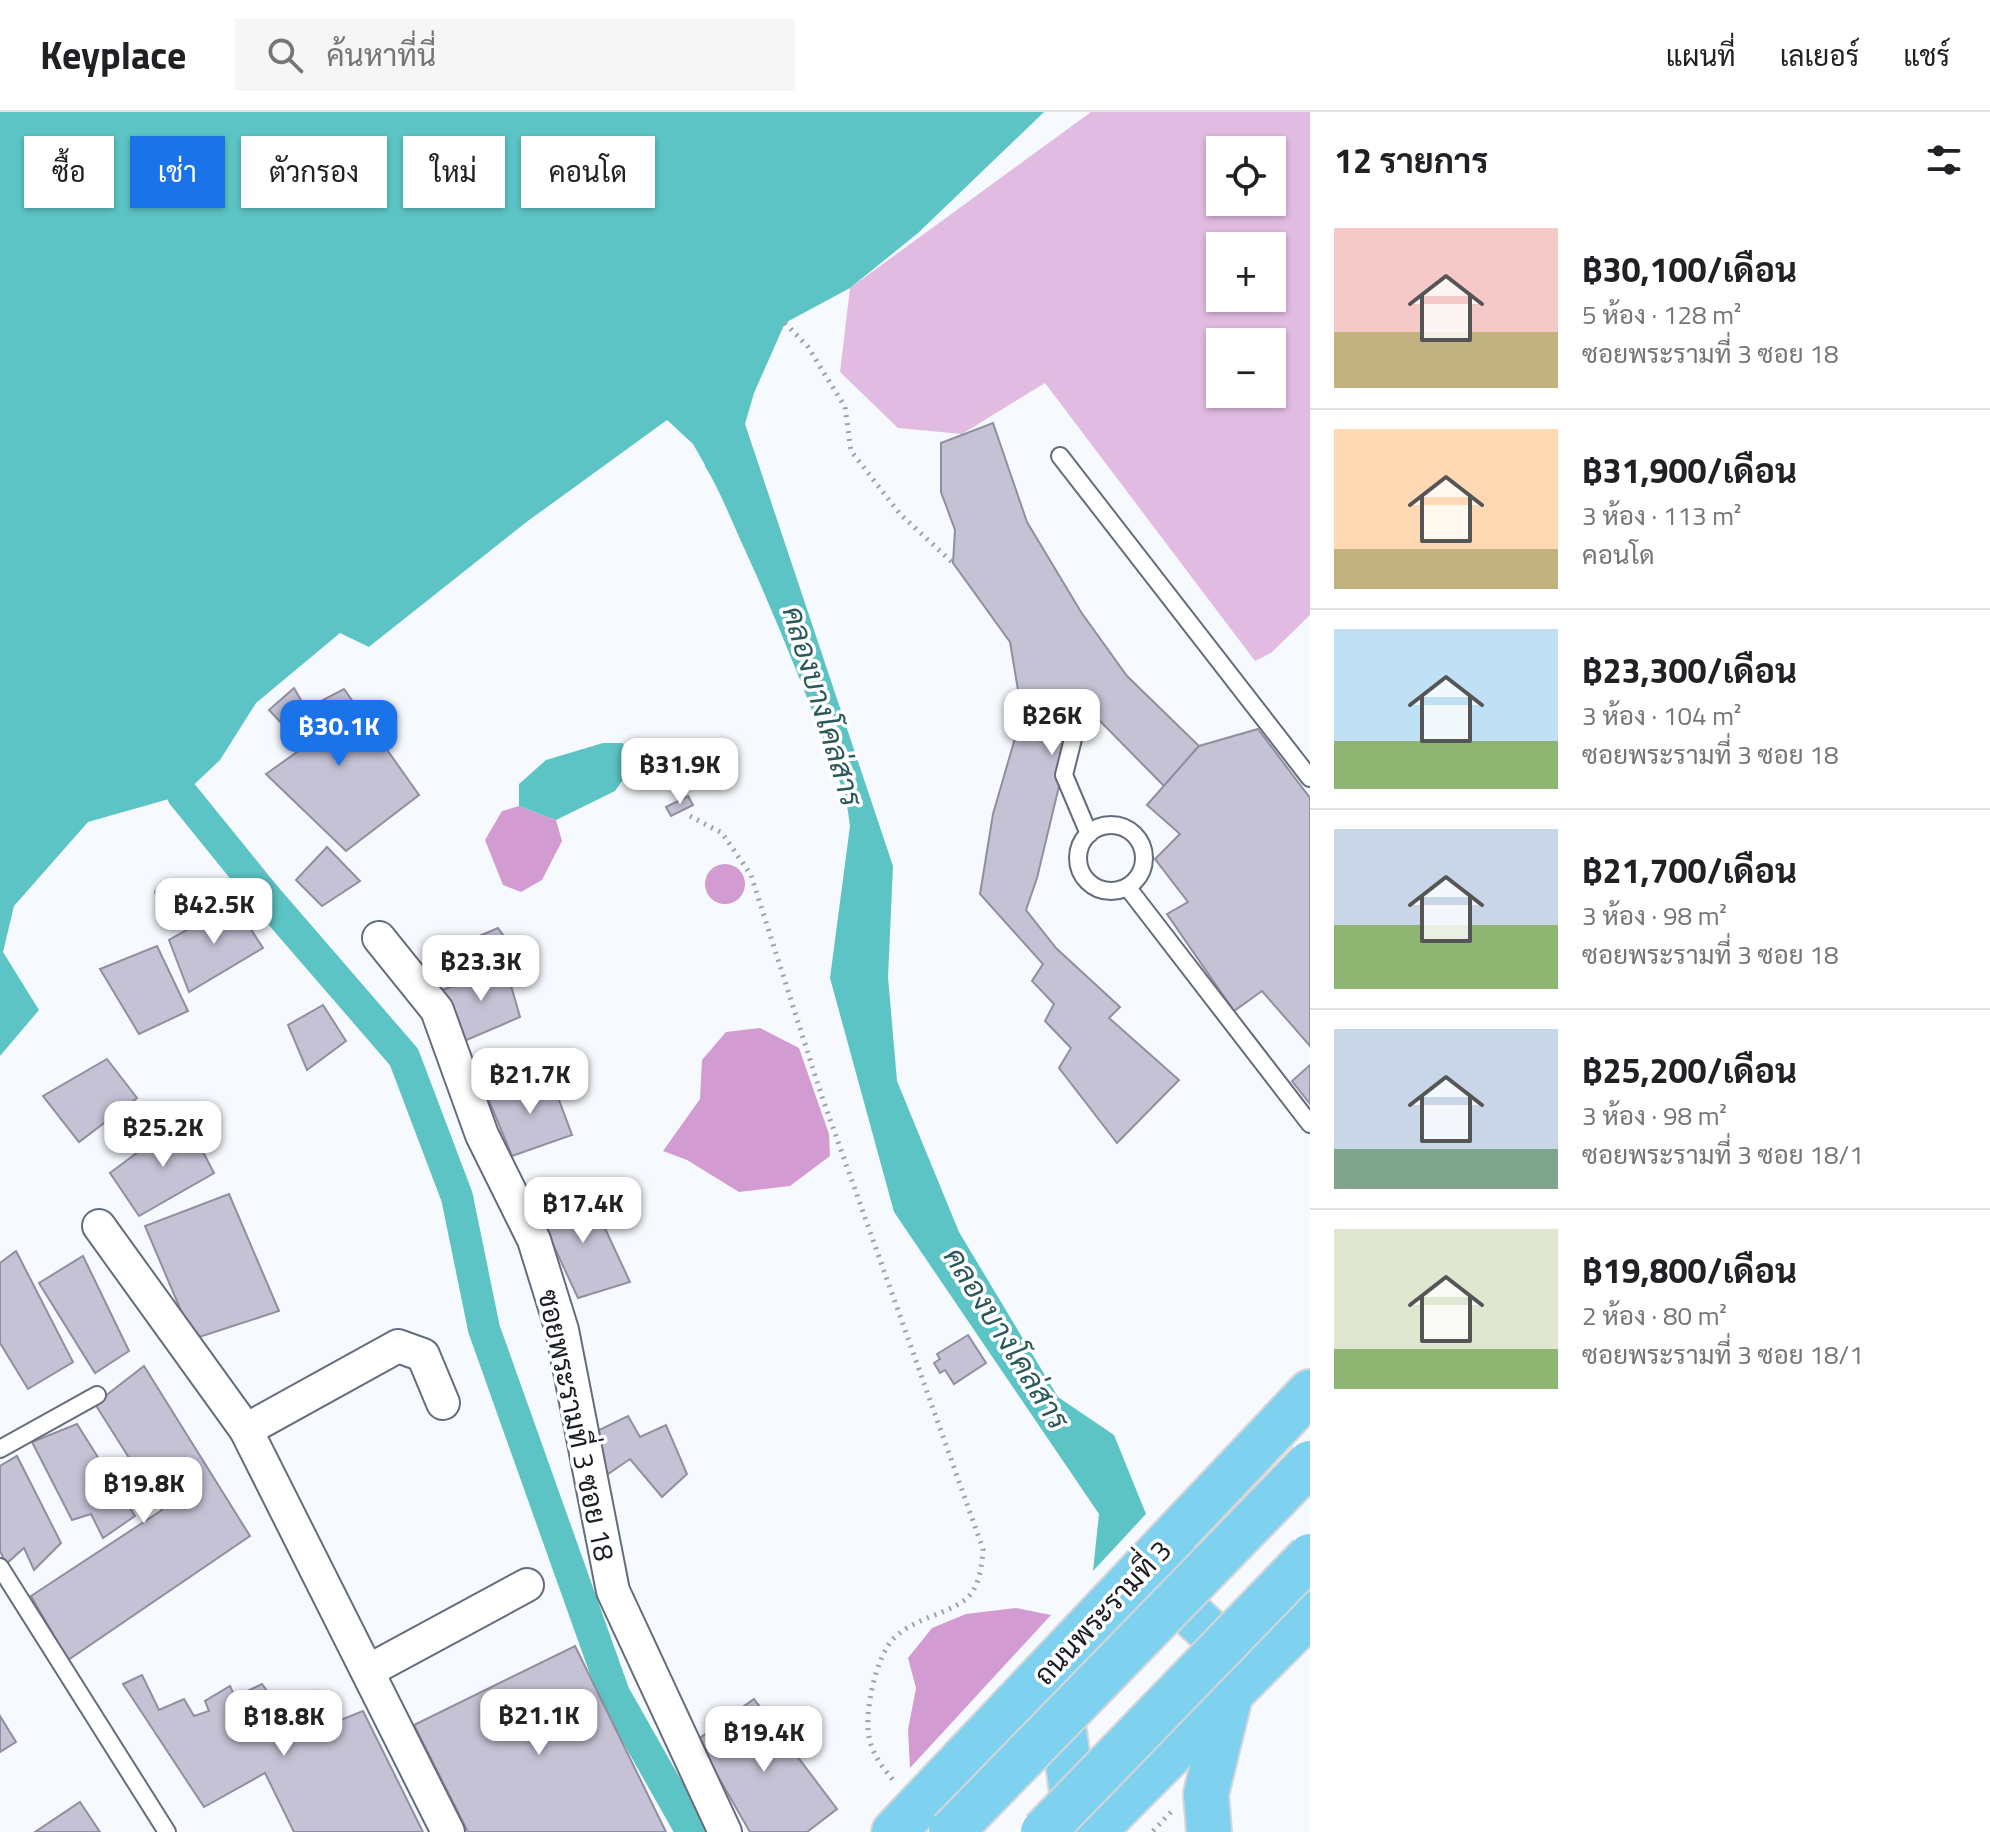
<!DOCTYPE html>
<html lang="th">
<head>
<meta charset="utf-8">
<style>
	:root { --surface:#fff; --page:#f6f6f6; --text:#202124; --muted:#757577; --line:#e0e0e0; --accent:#1a73e8 }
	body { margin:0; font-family:"Titillium Web",Sarabun,sans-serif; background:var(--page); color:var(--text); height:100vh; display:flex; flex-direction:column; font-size:30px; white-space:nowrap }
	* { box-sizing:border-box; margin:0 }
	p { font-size:26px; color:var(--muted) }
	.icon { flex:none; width:44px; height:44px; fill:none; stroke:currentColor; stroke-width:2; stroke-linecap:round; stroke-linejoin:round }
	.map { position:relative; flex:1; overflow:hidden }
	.side { display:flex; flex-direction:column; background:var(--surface); width:680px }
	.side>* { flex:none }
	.guide { position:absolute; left:24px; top:24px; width:760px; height:72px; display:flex; gap:16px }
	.fabs { position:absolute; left:1206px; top:24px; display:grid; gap:16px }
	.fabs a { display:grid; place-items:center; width:80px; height:80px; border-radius:0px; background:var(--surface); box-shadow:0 2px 6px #0004; font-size:40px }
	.price { position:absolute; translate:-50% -68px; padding:0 18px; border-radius:16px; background:#fff; color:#222; font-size:26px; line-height:52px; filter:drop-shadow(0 2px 4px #0008) }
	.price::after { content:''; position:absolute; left:50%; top:48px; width:24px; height:18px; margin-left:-12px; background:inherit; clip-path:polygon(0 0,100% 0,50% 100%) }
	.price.active { background:var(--accent); color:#fff }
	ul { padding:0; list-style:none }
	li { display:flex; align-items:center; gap:24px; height:200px; padding:0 24px }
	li+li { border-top:2px solid var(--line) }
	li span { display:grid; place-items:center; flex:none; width:224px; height:160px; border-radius:0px; color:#555 }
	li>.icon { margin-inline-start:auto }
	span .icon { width:96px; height:96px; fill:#fffc; stroke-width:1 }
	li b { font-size:34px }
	h2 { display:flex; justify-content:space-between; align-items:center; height:96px; padding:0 24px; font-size:34px }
	.tag { padding:0 28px; border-radius:0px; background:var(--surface); box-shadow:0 2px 6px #0004; font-size:28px; line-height:72px }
	.tag.active { background:var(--accent); color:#fff }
	header { display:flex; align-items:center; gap:48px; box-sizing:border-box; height:112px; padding:0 40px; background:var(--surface); border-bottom:2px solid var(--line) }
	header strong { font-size:38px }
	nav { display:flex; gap:44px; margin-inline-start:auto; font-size:28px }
	.search { width:560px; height:72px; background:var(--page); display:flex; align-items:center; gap:20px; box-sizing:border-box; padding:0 28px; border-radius:0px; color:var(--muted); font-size:30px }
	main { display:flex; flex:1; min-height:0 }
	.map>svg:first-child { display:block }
	.green { fill:#e1bbe1; fill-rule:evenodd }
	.forest { fill:#d29cd3 }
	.water { fill:#5cc4c4 }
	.pier { fill:#f6f9fd }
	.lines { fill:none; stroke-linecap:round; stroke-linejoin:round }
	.canal { stroke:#5cc4c4; stroke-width:32 }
	.building { fill:#c5c2d6; stroke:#918ea1; stroke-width:2 }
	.lane-casing { stroke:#646d7d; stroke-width:20 }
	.street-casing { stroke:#646d7d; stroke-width:36 }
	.primary-casing { stroke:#d6d6d7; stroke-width:48 }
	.path { stroke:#9ea1a6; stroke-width:5; stroke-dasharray:2 6; stroke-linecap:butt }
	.lane { stroke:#fff; stroke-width:16 }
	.street { stroke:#fff; stroke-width:32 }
	.primary { stroke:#7ed1ef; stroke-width:44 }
	.primary-bridge-casing { stroke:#d6d6d7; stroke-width:48; stroke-linecap:butt }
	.primary-bridge { stroke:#7ed1ef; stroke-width:44 }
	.labels { text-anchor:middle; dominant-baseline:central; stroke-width:7; stroke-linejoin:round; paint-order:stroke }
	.street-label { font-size:28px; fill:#191c23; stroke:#fff }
	.water-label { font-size:30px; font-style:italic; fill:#2b5959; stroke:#fff }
</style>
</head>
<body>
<header>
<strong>Keyplace</strong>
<div class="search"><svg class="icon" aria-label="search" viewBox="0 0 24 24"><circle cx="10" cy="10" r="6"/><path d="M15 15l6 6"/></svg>ค้นหาที่นี่</div>
<nav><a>แผนที่</a><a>เลเยอร์</a><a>แชร์</a></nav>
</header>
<main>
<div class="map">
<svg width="1310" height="1720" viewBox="0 0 1310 1720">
	<rect width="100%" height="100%" fill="#f6f9fd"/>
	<path class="green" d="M 1091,0 L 1310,0 L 1310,503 L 1271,541 L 1255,549 L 1045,271 L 962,322 L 898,316 L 840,260 L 850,176 ZM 1220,38 L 1272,38 L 1272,90 L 1220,90 ZM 1220,134 L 1272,134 L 1272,186 L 1220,186 ZM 1220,230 L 1272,230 L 1272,282 L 1220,282 Z"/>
	<g class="forest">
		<path d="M 519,694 L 556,708 L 562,729 L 542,768 L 521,780 L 503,773 L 485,728 L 502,699 Z"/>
		<circle cx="725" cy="772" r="20"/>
		<path d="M 760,916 L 799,936 L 829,1022 L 830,1044 L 790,1074 L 739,1080 L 687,1048 L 663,1039 L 700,987 L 702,948 L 726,920 Z"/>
		<path d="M 1016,1496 L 1051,1503 L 910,1656 L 908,1618 L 916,1576 L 908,1546 L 932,1516 L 966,1502 Z"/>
	</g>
	<g class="water">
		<path d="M 0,0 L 1044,0 L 918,121 L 850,176 L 785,211 L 754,281 L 745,312 L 893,754 L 888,865 L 897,969 L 959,1120 L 1058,1285 L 1114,1323 L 1146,1402 L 1093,1459 L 1099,1402 L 894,1100 L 830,866 L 850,714 L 846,686 C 814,603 782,519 745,438 C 722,388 709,346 668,309 L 528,409 L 369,535 L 340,521 L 256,591 L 220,648 L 183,683 L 88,710 L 14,794 L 3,840 L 39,898 L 0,944 Z"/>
		<path d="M 603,631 L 623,631 L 630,658 L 615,679 L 556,708 L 519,694 L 519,672 L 546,648 Z"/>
	</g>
	<path class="pier" d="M 667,308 L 693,332 L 705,353 L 702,356 L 690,335 L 667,314 L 530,412 L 372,538 L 369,535 L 528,409 Z"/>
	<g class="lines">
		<path class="canal" d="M 183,683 L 264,783 L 404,945 L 457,1085 L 484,1217 L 614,1582 L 692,1720"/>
	</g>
	<g class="building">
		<path d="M 993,311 L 1027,410 L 1081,500 L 1127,564 L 1199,634 L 1164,674 L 1099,608 L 1065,625 L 1066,645 L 1037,766 L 1026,798 L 1056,836 L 1120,895 L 1109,906 L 1179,968 L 1117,1031 L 1059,956 L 1071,936 L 1045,909 L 1054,892 L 1032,869 L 1043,852 L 980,782 L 993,702 L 1022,602 L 1010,530 L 953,451 L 955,418 L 941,380 L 941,331 Z"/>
		<path d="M 294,576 L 306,597 L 344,577 L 419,683 L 346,739 L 266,662 L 304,635 L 269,598 Z"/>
		<path d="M 1258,617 L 1310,686 L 1310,934 L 1262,879 L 1234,899 L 1167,802 L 1188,790 L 1155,747 L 1180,722 L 1147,693 L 1199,634 Z"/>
		<path d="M 688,684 L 693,693 L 671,704 L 666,695 Z"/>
		<path d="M 327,735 L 360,769 L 322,794 L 296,768 Z"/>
		<path d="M 161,771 L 184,803 L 170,815 L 155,780 Z"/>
		<path d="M 234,791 L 263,836 L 189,880 L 169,828 Z"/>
		<path d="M 498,816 L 514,838 L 474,854 L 458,833 Z"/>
		<path d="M 157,834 L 188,899 L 139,922 L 100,857 Z"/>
		<path d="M 505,853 L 520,905 L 462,930 L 440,879 Z"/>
		<path d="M 323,893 L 346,929 L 307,958 L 288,913 Z"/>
		<path d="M 107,947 L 137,986 L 79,1030 L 43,984 Z"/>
		<path d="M 1310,953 L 1310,992 L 1292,969 Z"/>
		<path d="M 550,964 L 572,1023 L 512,1044 L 487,984 Z"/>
		<path d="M 185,1005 L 214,1061 L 139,1104 L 110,1061 Z"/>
		<path d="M 588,1080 L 630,1170 L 578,1186 L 537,1098 Z"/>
		<path d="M 229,1082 L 279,1199 L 193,1227 L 145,1114 Z"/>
		<path d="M 16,1139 L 73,1250 L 28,1277 L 0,1231 L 0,1151 Z"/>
		<path d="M 83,1144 L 129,1239 L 95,1261 L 39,1171 Z"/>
		<path d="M 968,1223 L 986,1251 L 954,1272 L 945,1258 L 940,1261 L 934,1251 L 940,1247 L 937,1242 Z"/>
		<path d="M 144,1254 L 250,1424 L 68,1548 L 31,1484 L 162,1398 L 95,1292 Z"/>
		<path d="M 628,1304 L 640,1325 L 666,1313 L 687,1362 L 662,1385 L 630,1347 L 598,1369 L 593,1321 Z"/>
		<path d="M 77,1312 L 135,1404 L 103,1426 L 91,1402 L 72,1408 L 32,1330 Z"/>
		<path d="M 17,1344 L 61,1431 L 34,1458 L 24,1436 L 6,1452 L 0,1439 L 0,1354 Z"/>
		<path d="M 575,1534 L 666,1720 L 468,1720 L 414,1613 Z"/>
		<path d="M 142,1563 L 159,1598 L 184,1587 L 194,1604 L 209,1599 L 205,1589 L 230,1574 L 235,1585 L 262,1572 L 275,1590 L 286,1582 L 292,1594 L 313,1579 L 331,1589 L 329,1598 L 333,1611 L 363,1599 L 423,1720 L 294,1720 L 265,1661 L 204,1695 L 123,1572 Z"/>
		<path d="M 754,1587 L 837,1697 L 807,1720 L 750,1720 L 697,1628 Z"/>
		<path d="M 0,1604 L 16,1630 L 0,1640 Z"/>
		<path d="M 80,1690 L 100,1720 L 35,1720 Z"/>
	</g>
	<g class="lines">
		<g class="lane-casing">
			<g id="lane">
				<path d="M 1060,344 L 1310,666"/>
				<path d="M 1073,627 L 1064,663 L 1089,722"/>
				<circle cx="1111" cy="746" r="33"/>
				<path d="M 1128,776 L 1310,1012"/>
				<path d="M 0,1337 L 97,1283"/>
				<path d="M 0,1455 L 167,1720"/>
			</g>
		</g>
		<g class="street-casing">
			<g id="street">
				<path d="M 379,826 L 437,898 L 482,1023 L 534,1128 L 562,1218 L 613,1479 L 725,1720"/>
				<path d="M 99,1114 L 246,1318 L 448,1720"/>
				<path d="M 246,1318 L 398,1234 L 423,1243 L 443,1291"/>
				<path d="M 368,1559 L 527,1473"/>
			</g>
		</g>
		<g class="primary-casing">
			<g id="primary">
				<path d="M 1178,1450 L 1181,1493 L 1227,1536 L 1260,1535"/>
				<path d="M 1058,1573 L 1077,1719"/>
				<path d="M 894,1720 L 1310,1280"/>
				<path d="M 1093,1720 L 1310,1502"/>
				<path d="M 1209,1720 L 1206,1682 L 1230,1584"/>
			</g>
		</g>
		<g class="path">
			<path d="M 785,211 L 808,235 L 845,295 L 851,339 L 900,402 L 953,451"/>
			<path d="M 690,704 L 722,721 L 751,763 L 821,982 L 983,1437 C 982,1454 979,1477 965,1488 C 944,1503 915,1506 894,1526 C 876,1544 864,1600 869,1625 C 872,1642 883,1656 893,1668"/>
			<path d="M 1153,1719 L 1171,1700"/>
		</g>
		<use href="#lane" class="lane"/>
		<use href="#street" class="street"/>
		<use href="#primary" class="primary"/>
		<g class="primary-bridge-casing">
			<g id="primary-bridge">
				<path d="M 951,1720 L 1310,1351"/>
				<path d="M 1043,1720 L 1310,1444"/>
			</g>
		</g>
		<use href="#primary-bridge" class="primary-bridge"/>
	</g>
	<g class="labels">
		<g class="street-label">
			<text transform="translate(577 1313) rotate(78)">ซอยพระรามที่ 3 ซอย 18</text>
			<text transform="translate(1102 1500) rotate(-47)">ถนนพระรามที่ 3</text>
		</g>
		<g class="water-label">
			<text transform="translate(823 594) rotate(73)">คลองบางโคล่สาร</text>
			<text transform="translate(1007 1226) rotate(58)">คลองบางโคล่สาร</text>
		</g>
	</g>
</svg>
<div class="fabs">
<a><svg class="icon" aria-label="locate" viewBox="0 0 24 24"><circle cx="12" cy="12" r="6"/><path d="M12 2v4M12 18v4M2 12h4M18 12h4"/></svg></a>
<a>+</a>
<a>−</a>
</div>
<b class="price" style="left:1052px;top:645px">฿26K</b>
<b class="price active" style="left:339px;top:656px">฿30.1K</b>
<b class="price" style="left:680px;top:694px">฿31.9K</b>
<b class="price" style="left:214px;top:834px">฿42.5K</b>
<b class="price" style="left:481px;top:891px">฿23.3K</b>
<b class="price" style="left:530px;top:1004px">฿21.7K</b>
<b class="price" style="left:163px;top:1057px">฿25.2K</b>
<b class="price" style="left:583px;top:1133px">฿17.4K</b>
<b class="price" style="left:144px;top:1413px">฿19.8K</b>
<b class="price" style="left:539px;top:1645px">฿21.1K</b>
<b class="price" style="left:284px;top:1646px">฿18.8K</b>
<b class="price" style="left:764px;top:1662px">฿19.4K</b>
<div class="guide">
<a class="tag">ซื้อ</a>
<a class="tag active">เช่า</a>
<a class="tag">ตัวกรอง</a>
<a class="tag">ใหม่</a>
<a class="tag">คอนโด</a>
</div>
</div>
<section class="side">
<h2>12 รายการ<svg class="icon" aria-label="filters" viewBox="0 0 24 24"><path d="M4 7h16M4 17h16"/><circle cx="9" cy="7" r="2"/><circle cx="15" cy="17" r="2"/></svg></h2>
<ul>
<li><span style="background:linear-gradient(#f6c9c9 65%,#c2b280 0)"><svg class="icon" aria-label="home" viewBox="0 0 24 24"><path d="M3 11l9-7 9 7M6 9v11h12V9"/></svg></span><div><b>฿30,100/เดือน</b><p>5 ห้อง · 128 m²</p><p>ซอยพระรามที่ 3 ซอย 18</p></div></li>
<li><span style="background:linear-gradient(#ffd9b3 75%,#c2b280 0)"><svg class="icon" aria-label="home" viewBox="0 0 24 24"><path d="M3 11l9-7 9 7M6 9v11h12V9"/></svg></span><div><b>฿31,900/เดือน</b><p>3 ห้อง · 113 m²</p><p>คอนโด</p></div></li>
<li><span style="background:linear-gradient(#bfe0f5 70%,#8fb573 0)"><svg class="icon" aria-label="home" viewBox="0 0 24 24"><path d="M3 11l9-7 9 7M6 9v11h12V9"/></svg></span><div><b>฿23,300/เดือน</b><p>3 ห้อง · 104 m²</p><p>ซอยพระรามที่ 3 ซอย 18</p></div></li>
<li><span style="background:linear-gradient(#c9d6e8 60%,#8fb573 0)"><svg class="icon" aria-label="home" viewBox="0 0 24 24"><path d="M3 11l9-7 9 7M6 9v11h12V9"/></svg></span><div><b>฿21,700/เดือน</b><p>3 ห้อง · 98 m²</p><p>ซอยพระรามที่ 3 ซอย 18</p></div></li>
<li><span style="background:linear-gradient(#c9d6e8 75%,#7fa58c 0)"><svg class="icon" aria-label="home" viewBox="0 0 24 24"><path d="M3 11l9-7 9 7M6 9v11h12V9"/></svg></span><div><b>฿25,200/เดือน</b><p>3 ห้อง · 98 m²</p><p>ซอยพระรามที่ 3 ซอย 18/1</p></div></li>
<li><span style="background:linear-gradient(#dfe7d0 75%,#8fb573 0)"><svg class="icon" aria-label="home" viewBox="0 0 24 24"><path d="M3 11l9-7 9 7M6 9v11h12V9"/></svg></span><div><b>฿19,800/เดือน</b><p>2 ห้อง · 80 m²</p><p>ซอยพระรามที่ 3 ซอย 18/1</p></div></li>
</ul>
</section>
</main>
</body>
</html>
